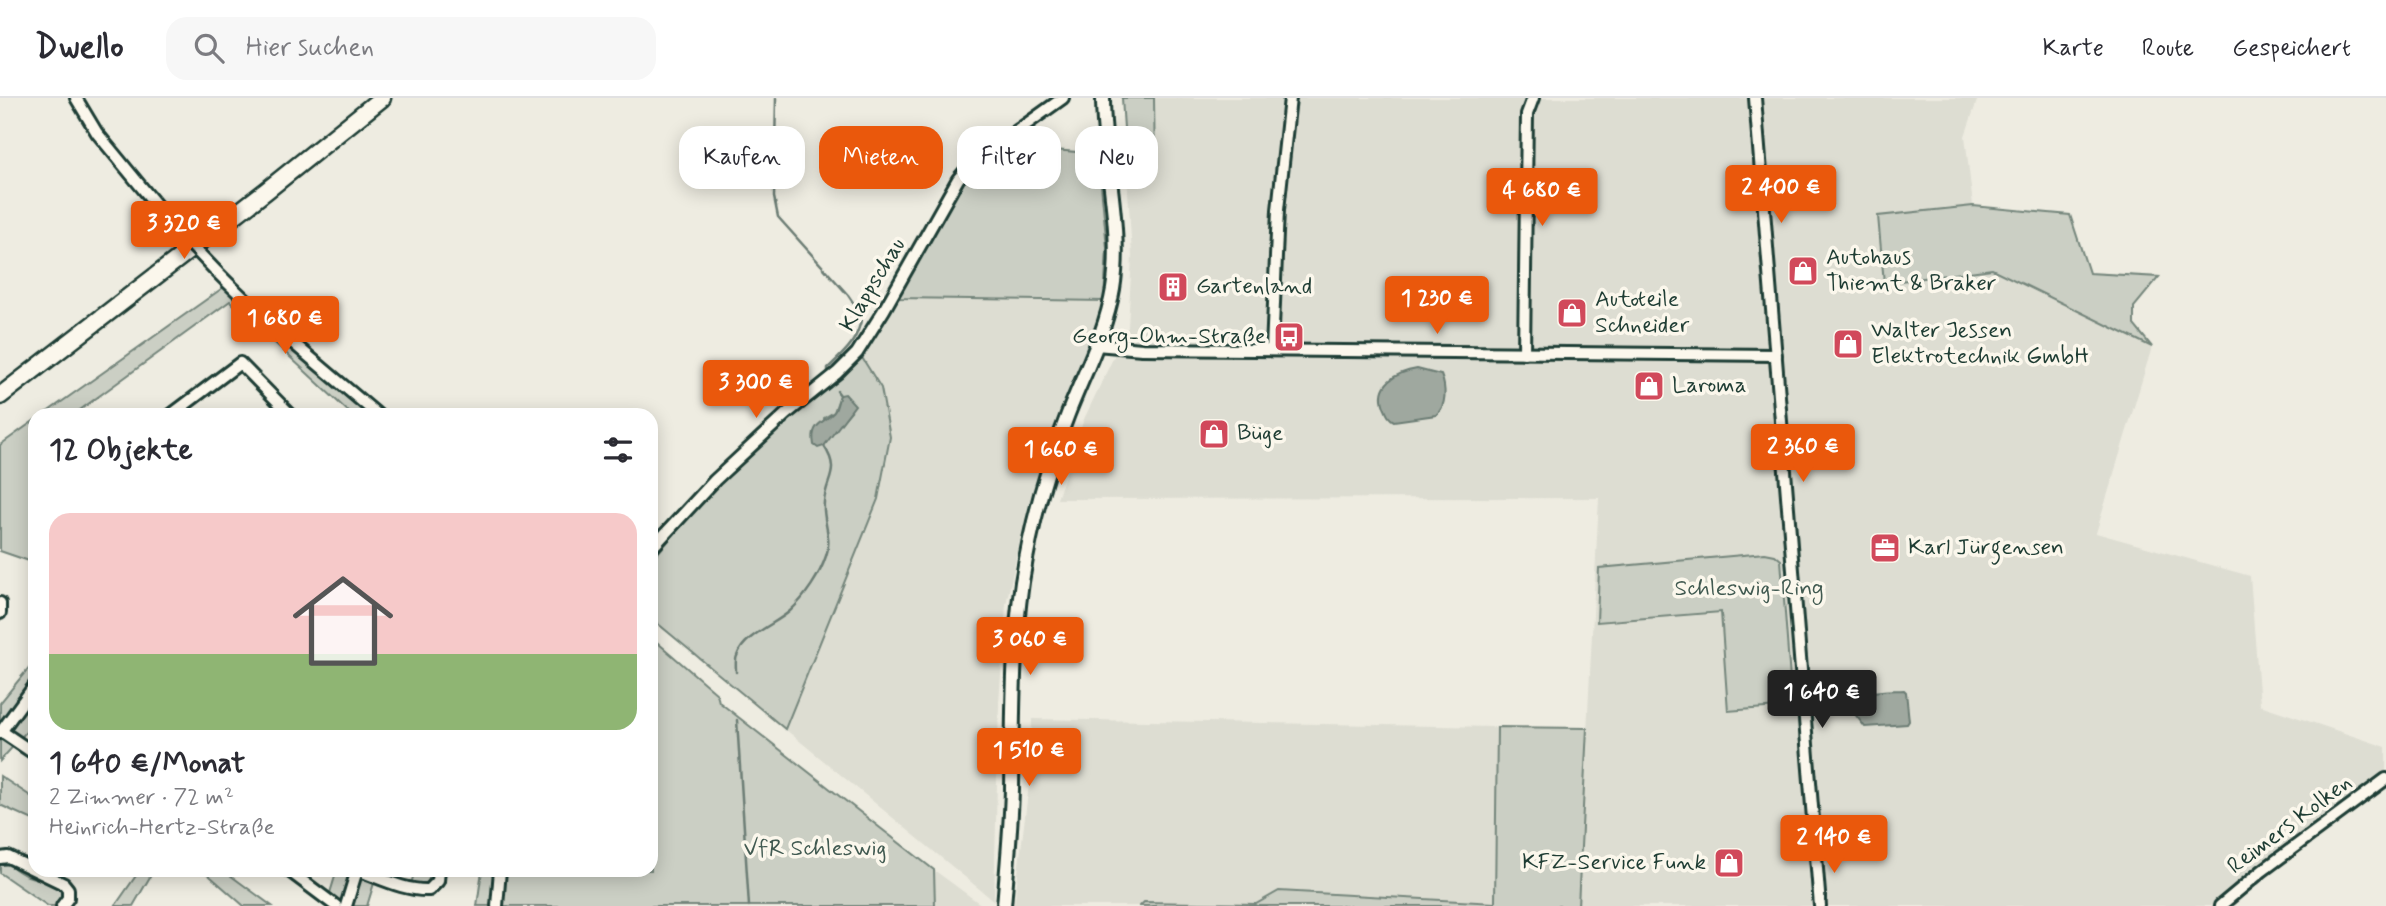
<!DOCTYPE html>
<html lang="de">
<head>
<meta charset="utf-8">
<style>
	:root { --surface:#fff; --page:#f7f7f7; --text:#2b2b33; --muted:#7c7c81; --line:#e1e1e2; --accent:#ea580c }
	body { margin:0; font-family:Mynerve,sans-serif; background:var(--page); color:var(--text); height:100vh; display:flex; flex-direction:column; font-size:26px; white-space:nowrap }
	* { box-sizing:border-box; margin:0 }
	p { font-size:23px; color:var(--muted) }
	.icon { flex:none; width:38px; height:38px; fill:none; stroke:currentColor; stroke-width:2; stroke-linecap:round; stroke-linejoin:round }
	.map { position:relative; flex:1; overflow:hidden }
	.panel { position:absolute; left:28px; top:310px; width:630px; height:469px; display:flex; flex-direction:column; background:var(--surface); border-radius:21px; box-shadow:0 4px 18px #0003 }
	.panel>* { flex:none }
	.guide { position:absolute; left:679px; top:28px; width:665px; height:63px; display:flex; gap:14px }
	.price { position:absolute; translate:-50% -60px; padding:0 16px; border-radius:7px; background:var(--accent); color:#fff; font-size:23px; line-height:46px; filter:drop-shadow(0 2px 4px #0008) }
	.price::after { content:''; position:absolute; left:50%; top:42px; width:21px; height:16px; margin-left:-10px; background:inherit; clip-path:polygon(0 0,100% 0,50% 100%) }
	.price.on { background:#222; color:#fff }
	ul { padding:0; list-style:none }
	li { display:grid; align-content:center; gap:14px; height:371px; padding:0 21px }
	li+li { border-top:2px solid var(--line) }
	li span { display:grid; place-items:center; height:217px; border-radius:21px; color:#555 }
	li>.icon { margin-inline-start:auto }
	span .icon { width:126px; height:126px; fill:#fffc; stroke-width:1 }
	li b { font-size:30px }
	h2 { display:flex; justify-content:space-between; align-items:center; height:84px; padding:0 21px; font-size:30px }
	.chip { padding:0 24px; border-radius:21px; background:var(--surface); box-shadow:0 4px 18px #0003; font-size:24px; line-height:63px }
	.chip.on { background:var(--accent); color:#fff }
	header { display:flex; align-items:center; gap:42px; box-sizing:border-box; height:98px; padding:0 35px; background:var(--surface); border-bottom:2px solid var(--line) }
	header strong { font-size:33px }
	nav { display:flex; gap:38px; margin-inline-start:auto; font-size:24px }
	.search { width:490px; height:63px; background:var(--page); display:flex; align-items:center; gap:18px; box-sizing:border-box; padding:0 24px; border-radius:21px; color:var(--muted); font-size:26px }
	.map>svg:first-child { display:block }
	.built { fill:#ddddd2 }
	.green { fill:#cbcfc4; stroke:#75867c; stroke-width:2; fill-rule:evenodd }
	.water { fill:#9fa89f; stroke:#6c7d74; stroke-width:2 }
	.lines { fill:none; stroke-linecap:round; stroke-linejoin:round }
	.stream { stroke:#6c7d74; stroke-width:2.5 }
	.minor-casing { stroke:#1f3d34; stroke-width:16 }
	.tertiary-casing { stroke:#1f3d34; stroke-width:18 }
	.primary-casing { stroke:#1f3d34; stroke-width:21 }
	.minor { stroke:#fbf7ec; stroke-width:10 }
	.tertiary { stroke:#fbf7ec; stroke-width:12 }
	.primary { stroke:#fbf7ec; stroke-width:16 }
	.minor-bridge-casing { stroke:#1f3d34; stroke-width:16; stroke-linecap:butt }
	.minor-bridge { stroke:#fbf7ec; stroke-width:10 }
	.labels { text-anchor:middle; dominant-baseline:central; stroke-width:7; stroke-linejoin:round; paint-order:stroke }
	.poi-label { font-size:23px; fill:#1f3d34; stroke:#fbf7ec; text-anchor:start }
	.street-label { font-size:23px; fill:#1f3d34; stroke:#fbf7ec }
	.park-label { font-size:23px; fill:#415a51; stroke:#fbf7ec }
</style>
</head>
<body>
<header>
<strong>Dwello</strong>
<div class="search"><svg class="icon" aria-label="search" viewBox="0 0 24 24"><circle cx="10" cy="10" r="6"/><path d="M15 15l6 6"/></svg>Hier suchen</div>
<nav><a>Karte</a><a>Route</a><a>Gespeichert</a></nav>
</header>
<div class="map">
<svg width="2386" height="808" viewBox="0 0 2386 808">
	<rect width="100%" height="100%" fill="#eeece1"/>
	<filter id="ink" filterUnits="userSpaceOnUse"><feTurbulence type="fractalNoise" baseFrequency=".0143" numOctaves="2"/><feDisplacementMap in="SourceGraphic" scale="14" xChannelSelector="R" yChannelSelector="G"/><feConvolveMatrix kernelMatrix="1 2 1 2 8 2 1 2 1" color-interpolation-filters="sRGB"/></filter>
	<g filter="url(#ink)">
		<g class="built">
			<path d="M 1154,0 L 1978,0 L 1965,38 L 1973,108 L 1878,119 L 1884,185 L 1992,171 L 2152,249 L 2096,435 L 2250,478 L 2260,607 L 2386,649 L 2386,674 L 2263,765 L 2214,808 L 1578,808 L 1599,400 L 1057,401 L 1084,321 L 1128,229 L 1132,158 L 1127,76 L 1155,73 Z"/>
			<path d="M 897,200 L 1104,203 L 1093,244 L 1055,324 L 1027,412 L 1006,506 L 999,605 L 994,803 L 785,631 L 878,401 L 881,290 L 861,258 Z"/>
			<path d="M 1032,621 L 1497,629 L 1495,805 L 1279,793 L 1257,806 L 1147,804 L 1153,808 L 1014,808 L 1031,670 Z"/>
			<path d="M 934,772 L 983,808 L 935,808 Z"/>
		</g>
		<g class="green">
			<path d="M 1122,0 L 1154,0 L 1155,73 L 1127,76 Z"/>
			<path d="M 1001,47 L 1098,56 L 1107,150 L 1104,203 L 897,200 L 962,86 L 977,66 Z"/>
			<path d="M 1973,108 L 2070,117 L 2089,175 L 2159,179 L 2134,209 L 2134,227 L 2152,249 L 1992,171 L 1884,185 L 1878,118 Z"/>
			<path d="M 224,189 L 368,317 L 352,317 L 230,203 L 73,317 L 43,317 Z"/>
			<path d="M 861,258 L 881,290 L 890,339 L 878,401 L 785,631 L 651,520 L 651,463 L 720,383 L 803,309 L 842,279 ZM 839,300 L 851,313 L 830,337 L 824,348 L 824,320 L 834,314 Z"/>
			<path d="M 35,322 L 35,465 L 0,453 L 0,347 Z"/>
			<path d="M 1765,455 L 1775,457 L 1781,462 L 1792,608 L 1728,613 L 1721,514 L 1597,524 L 1599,470 Z"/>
			<path d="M 651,539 L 717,596 L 719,604 L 934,772 L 935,808 L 502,808 L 505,772 L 651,772 Z"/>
			<path d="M 35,562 L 35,624 L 0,663 L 0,605 Z"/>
			<path d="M 1497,629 L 1587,630 L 1578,808 L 1140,808 L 1144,804 L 1256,806 L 1279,793 L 1495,805 Z"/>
			<path d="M 0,678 L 35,701 L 35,723 L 0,707 Z"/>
			<path d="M 9,765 C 15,773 31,782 42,780 L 61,790 L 62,796 L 56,808 L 48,808 L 0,775 L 0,766 Z"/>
			<path d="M 140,772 L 154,772 L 133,808 L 115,808 Z"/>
			<path d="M 203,772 L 223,772 L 272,808 L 244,808 Z"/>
			<path d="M 337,772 L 378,772 L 367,808 L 326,808 Z"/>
			<path d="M 415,772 L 432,772 L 427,786 L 422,788 L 411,786 Z"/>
			<path d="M 482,772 L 496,772 L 493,808 L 477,808 Z"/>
		</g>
		<g class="water">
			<path d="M 1417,271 L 1441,277 C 1446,289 1447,308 1436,317 L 1394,323 C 1388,320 1387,316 1384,309 C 1375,286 1397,274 1417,271 Z"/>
			<path d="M 845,296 L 855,307 L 824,348 L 818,350 L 814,347 C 810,325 823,326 834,314 C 837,310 838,302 840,297 Z"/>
			<path d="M 1904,592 L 1906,594 L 1909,623 L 1907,626 L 1865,629 L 1851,611 C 1857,590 1885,593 1904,592 Z"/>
		</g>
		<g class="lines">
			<g class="stream">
				<path d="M 776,0 L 774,99 L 778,119 L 848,197 L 862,218 C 857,244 847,252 828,270 L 828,276"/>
				<path d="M 837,293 L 840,297"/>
				<path d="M 736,574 C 736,569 735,562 737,558 C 744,537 776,526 790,513 C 805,499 820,477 826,458 C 833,440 822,422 824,404 C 826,380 841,374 824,348"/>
				<path d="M 737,622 L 749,808"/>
			</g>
			<g class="minor-casing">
				<g id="minor">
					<path d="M 76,0 L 97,35 L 176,131"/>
					<path d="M 1755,0 L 1820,808"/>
					<path d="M 216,173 C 267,225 323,270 378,317"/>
					<path d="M 1096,247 L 1142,251 L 1776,257"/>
					<path d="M 1272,252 L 1278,112 L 1290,0"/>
					<path d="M 1524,255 L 1527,16 L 1533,0"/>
					<path d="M 171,317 L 240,265 L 291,317"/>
					<path d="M 651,451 L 715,382 L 786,316 L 837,275 L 857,255 L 884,212 L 958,81 L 972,65 L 1063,0"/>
					<path d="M 0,505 L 0,515"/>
					<path d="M 1,633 L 35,656"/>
					<path d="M 0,635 L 35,587"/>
					<path d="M 0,760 L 8,759 L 64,786 L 68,791 L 68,800 L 62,808"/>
					<path d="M 288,772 L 336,808"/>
					<path d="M 357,772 C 380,780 405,793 429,792 L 438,783 L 439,772"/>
					<path d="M 346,808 L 357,772"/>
					<path d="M 497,808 L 500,772"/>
					<path d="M 2220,808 L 2262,773 L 2386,681"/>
				</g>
			</g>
			<g class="tertiary-casing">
				<path id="tertiary" d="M 1004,808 C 1007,769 1011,730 1012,691 C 1013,622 1012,553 1022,484 C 1031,427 1047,369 1068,316 C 1084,275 1106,234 1113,191 C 1123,131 1103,62 1103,0"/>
			</g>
			<g class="primary-casing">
				<path id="primary" d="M 0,298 L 266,93 L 382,0"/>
			</g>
			<use href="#minor" class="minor"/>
			<use href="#tertiary" class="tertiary"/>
			<use href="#primary" class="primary"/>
			<g class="minor-bridge-casing">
				<path id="minor-bridge" d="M 176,131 L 216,173"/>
			</g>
			<use href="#minor-bridge" class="minor-bridge"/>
		</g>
	</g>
	<defs>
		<g id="shop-square" transform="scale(1.575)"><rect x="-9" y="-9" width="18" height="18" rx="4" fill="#d1495b" stroke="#fbf7ec"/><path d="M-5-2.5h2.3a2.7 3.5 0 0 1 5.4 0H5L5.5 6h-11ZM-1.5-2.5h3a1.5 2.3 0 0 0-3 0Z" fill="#fff"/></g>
		<g id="building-square" transform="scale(1.575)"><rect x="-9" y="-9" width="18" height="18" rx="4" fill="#d1495b" stroke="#fbf7ec"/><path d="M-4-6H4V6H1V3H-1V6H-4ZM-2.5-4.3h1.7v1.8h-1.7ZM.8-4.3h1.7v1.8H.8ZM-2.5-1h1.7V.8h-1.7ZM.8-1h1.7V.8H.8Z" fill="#fff"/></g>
		<g id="bus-square" transform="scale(1.575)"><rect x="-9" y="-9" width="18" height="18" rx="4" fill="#d1495b" stroke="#fbf7ec"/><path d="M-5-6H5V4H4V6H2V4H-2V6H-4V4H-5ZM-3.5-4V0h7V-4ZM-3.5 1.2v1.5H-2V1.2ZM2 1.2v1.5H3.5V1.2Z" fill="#fff"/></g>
		<g id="office-square" transform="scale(1.575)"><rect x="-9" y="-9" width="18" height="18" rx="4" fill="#d1495b" stroke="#fbf7ec"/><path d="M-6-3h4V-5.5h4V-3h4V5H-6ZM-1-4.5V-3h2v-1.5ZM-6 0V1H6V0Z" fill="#fff"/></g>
	</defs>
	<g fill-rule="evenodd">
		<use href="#shop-square" x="1803" y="173"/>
		<use href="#building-square" x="1173" y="189"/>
		<use href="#shop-square" x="1572" y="215"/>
		<use href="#bus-square" x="1289" y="239"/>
		<use href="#shop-square" x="1848" y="246"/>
		<use href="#shop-square" x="1649" y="288"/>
		<use href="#shop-square" x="1214" y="336"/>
		<use href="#office-square" x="1885" y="450"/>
		<use href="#shop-square" x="1729" y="765"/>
	</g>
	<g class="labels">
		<g class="poi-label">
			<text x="1826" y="160">Autohaus<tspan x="1826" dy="26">Thiemt &amp; Braker</tspan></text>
			<text x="1196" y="189">Gartenland</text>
			<text x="1595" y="202">Autoteile<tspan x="1595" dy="26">Schneider</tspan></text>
			<text x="1871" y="233">Walter Jessen<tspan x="1871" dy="26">Elektrotechnik GmbH</tspan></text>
			<text x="1266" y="239" text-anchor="end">Georg-Ohm-Straße</text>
			<text x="1672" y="288">Laroma</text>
			<text x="1237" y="336">Büge</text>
			<text x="1908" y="450">Karl Jürgensen</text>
			<text x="1706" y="765" text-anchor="end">KFZ-Service Funk</text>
		</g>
		<g class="street-label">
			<text transform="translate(873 187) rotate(-59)">Klappschau</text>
			<text transform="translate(2290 727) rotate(-37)">Reimers Kolken</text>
		</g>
		<g class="park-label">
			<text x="1749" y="491">Schleswig-Ring</text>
			<text x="815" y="751">VfR Schleswig</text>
		</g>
	</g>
</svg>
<b class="price" style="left:1781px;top:127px">2 400 €</b>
<b class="price" style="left:1542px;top:130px">4 680 €</b>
<b class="price" style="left:184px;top:163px">3 320 €</b>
<b class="price" style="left:1437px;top:238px">1 230 €</b>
<b class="price" style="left:285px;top:258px">1 680 €</b>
<b class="price" style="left:756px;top:322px">3 300 €</b>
<b class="price" style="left:1803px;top:386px">2 360 €</b>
<b class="price" style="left:1061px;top:389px">1 660 €</b>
<b class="price" style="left:1030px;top:579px">3 060 €</b>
<b class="price on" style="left:1822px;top:632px">1 640 €</b>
<b class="price" style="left:1029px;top:690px">1 510 €</b>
<b class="price" style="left:1834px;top:777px">2 140 €</b>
<div class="guide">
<a class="chip">Kaufen</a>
<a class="chip on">Mieten</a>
<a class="chip">Filter</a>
<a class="chip">Neu</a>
</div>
<section class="panel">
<h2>12 Objekte<svg class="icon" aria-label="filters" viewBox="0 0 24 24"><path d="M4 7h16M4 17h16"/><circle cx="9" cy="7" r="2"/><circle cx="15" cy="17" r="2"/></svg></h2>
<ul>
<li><span style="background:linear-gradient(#f6c9c9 65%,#8fb573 0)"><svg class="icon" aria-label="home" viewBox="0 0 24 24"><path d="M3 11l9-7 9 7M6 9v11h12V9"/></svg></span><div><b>1 640 €/Monat</b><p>2 Zimmer · 72 m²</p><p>Heinrich-Hertz-Straße</p></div></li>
</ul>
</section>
</div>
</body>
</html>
